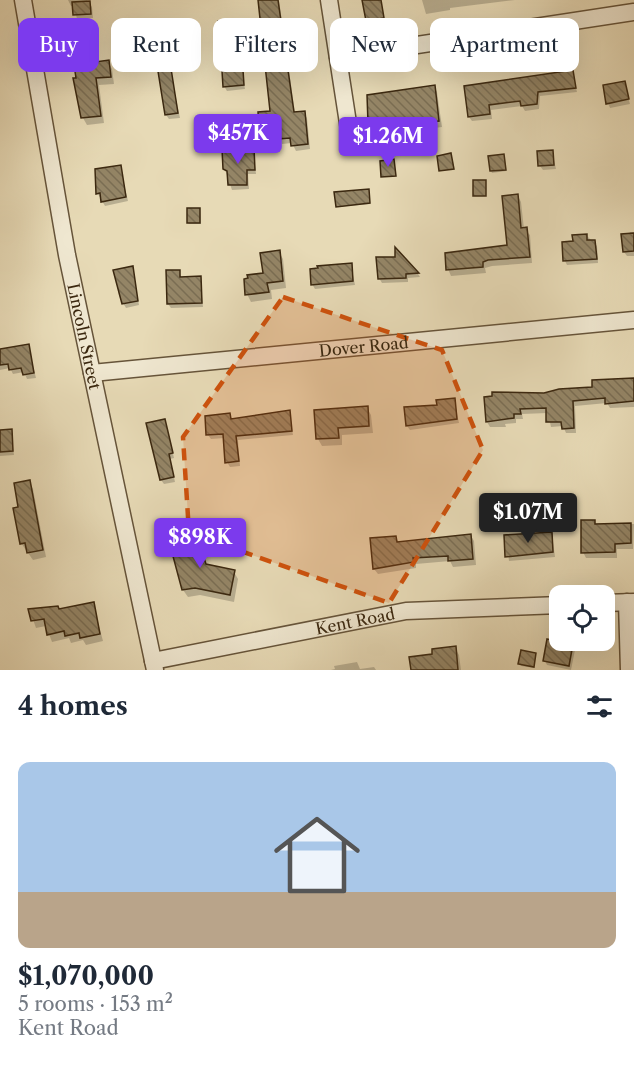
<!DOCTYPE html>
<html lang="en">
<head>
<meta charset="utf-8">
<style>
	:root { --surface:#fff; --page:#f2f2f3; --text:#1f2937; --muted:#747a83; --line:#e0e1e3; --accent:#7c3aed }
	body { margin:0; font-family:"Libre Caslon Text",serif; background:var(--page); color:var(--text); height:100vh; display:flex; flex-direction:column; font-size:22px; white-space:nowrap }
	* { box-sizing:border-box; margin:0 }
	p { font-size:20px; color:var(--muted) }
	.icon { flex:none; width:33px; height:33px; fill:none; stroke:currentColor; stroke-width:2; stroke-linecap:round; stroke-linejoin:round }
	.map { position:relative; height:670px; overflow:hidden }
	.panel { display:flex; flex-direction:column; background:var(--surface); flex:1 }
	.panel>* { flex:none }
	.hud { position:absolute; left:18px; top:18px; width:598px; height:54px; display:flex; gap:12px }
	.fabs { position:absolute; left:549px; top:585px; display:grid; gap:12px }
	.fabs a { display:grid; place-items:center; width:66px; height:66px; border-radius:12px; background:var(--surface); box-shadow:0 6px 24px #0002; font-size:30px }
	.price { position:absolute; translate:-50% -51px; padding:0 14px; border-radius:6px; background:var(--accent); color:#fff; font-size:20px; line-height:39px; filter:drop-shadow(0 2px 3px #0008) }
	.price::after { content:''; position:absolute; left:50%; top:36px; width:18px; height:14px; margin-left:-9px; background:inherit; clip-path:polygon(0 0,100% 0,50% 100%) }
	.price.current { background:#222; color:#fff }
	ul { padding:0; list-style:none }
	li { display:grid; align-content:center; gap:12px; height:318px; padding:0 18px }
	li+li { border-top:2px solid var(--line) }
	li span { display:grid; place-items:center; height:186px; border-radius:12px; color:#555 }
	li>.icon { margin-inline-start:auto }
	span .icon { width:108px; height:108px; fill:#fffc; stroke-width:1 }
	li b { font-size:26px }
	h2 { display:flex; justify-content:space-between; align-items:center; height:72px; padding:0 18px; font-size:26px }
	.pill { padding:0 21px; border-radius:12px; background:var(--surface); box-shadow:0 6px 24px #0002; font-size:21px; line-height:54px }
	.pill.current { background:var(--accent); color:#fff }
	.map>svg:first-child { display:block }
	.shadow { fill:#0003 }
	.building { fill:url(#building-back-hatch); stroke:#3b2810; stroke-width:1.5 }
	.lines { fill:none; stroke-linecap:round; stroke-linejoin:round }
	.minor-casing { stroke:#66543a; stroke-width:19 }
	.minor { stroke:#efe7d0; stroke-width:16 }
	.marked { fill:#ce520d; fill-opacity:0.2; stroke:#ce520d; stroke-width:4.5; stroke-dasharray:12 8; stroke-linejoin:round }
	.labels { text-anchor:middle; dominant-baseline:central; stroke-width:6; stroke-linejoin:round; paint-order:stroke }
	.street-label { font-size:16px; fill:#3b2810; stroke:#efe7d0 }
</style>
</head>
<body>
<div class="map">
<svg width="634" height="670" viewBox="0 0 634 670">
	<defs>
		<pattern id="building-back-hatch" width="6" height="6" patternUnits="userSpaceOnUse" patternTransform="scale(1.5)"><rect width="6" height="6" fill="#948566"/><path d="M-1 5l2 2M0 0l6 6M5-1l2 2" fill="none" stroke="#7a6d53"/></pattern>
	</defs>
	<rect width="100%" height="100%" fill="#e7dab6"/>
	<filter id="stains"><feTurbulence type="fractalNoise" baseFrequency=".00333" numOctaves="4"/><feColorMatrix values="0 0 0 0 .2 0 0 0 0 .09 0 0 0 0 .02 0 0 0 .5 -.17"/></filter>
	<radialGradient id="worn" r=".72"><stop offset=".6" stop-color="#630" stop-opacity="0"/><stop offset="1" stop-color="#630" stop-opacity=".3"/></radialGradient>
	<g class="shadow">
		<path d="M 68,0 L 87,0 L 92,7 L 93,18 L 77,19 L 74,6 L 71,6 Z"/>
		<path d="M 260,0 L 279,0 L 295,113 L 304,113 L 307,118 L 310,149 L 296,151 L 292,143 L 282,144 L 278,130 L 264,132 L 260,126 L 272,113 Z"/>
		<path d="M 364,0 L 381,0 L 385,23 L 370,25 Z"/>
		<path d="M 422,0 L 515,0 L 450,8 L 450,10 L 426,14 Z"/>
		<path d="M 163,20 L 165,24 L 177,22 L 179,38 L 142,43 L 139,39 Z"/>
		<path d="M 234,23 L 235,37 L 222,38 L 221,36 Z"/>
		<path d="M 108,62 L 112,69 L 114,84 L 99,85 L 104,123 L 87,125 L 83,118 L 74,80 Z"/>
		<path d="M 169,64 L 180,118 L 169,119 L 166,115 Z"/>
		<path d="M 242,72 L 245,89 L 227,91 L 224,86 Z"/>
		<path d="M 572,72 L 577,92 L 540,96 L 539,109 L 525,111 L 522,106 L 491,110 L 492,119 L 472,121 L 469,117 L 465,88 Z"/>
		<path d="M 624,83 L 630,104 L 610,108 L 608,103 Z"/>
		<path d="M 434,86 L 437,92 L 442,127 L 402,132 L 403,136 L 379,140 L 370,122 Z"/>
		<path d="M 253,149 L 256,174 L 248,174 L 249,189 L 232,190 L 225,169 Z"/>
		<path d="M 552,151 L 556,169 L 543,170 L 540,166 Z"/>
		<path d="M 504,157 L 506,171 L 492,173 L 491,171 Z"/>
		<path d="M 120,167 L 128,201 L 105,206 L 98,194 L 97,171 Z"/>
		<path d="M 369,193 L 370,204 L 337,207 Z"/>
		<path d="M 518,196 L 521,202 L 524,229 L 530,235 L 532,263 L 492,266 L 485,268 L 486,273 L 451,276 L 448,269 L 508,246 Z"/>
		<path d="M 200,210 L 201,224 L 189,224 L 188,223 Z"/>
		<path d="M 630,232 L 634,232 L 634,256 L 627,256 L 624,252 Z"/>
		<path d="M 586,235 L 597,246 L 598,263 L 567,265 L 565,261 L 574,242 Z"/>
		<path d="M 397,251 L 418,274 L 420,277 L 408,278 L 408,282 L 382,283 L 379,278 L 397,258 Z"/>
		<path d="M 279,252 L 283,259 L 286,288 L 271,290 L 272,299 L 251,302 L 247,294 Z"/>
		<path d="M 351,265 L 355,285 L 315,289 L 312,284 Z"/>
		<path d="M 132,268 L 139,305 L 126,308 L 119,296 L 115,271 Z"/>
		<path d="M 179,271 L 182,279 L 200,278 L 203,307 L 171,308 L 168,304 Z"/>
		<path d="M 28,346 L 36,378 L 27,379 L 24,372 L 13,374 L 10,368 L 0,370 L 0,351 Z"/>
		<path d="M 634,378 L 634,407 L 610,408 L 607,403 L 575,406 L 576,433 L 566,433 L 563,426 L 551,427 L 548,413 L 522,414 L 523,419 L 516,419 L 516,423 L 505,424 L 506,427 L 490,427 L 487,422 L 486,398 L 594,389 L 593,382 Z"/>
		<path d="M 454,399 L 459,423 L 410,430 L 407,426 L 438,406 Z"/>
		<path d="M 367,408 L 371,415 L 373,433 L 342,435 L 342,445 L 322,446 L 318,439 Z"/>
		<path d="M 289,412 L 293,435 L 238,440 L 240,466 L 230,467 L 227,462 L 225,438 L 211,439 L 208,435 L 229,415 L 233,420 Z"/>
		<path d="M 165,420 L 174,458 L 170,459 L 175,482 L 164,484 L 161,480 Z"/>
		<path d="M 11,431 L 14,455 L 0,456 L 0,432 Z"/>
		<path d="M 29,482 L 33,489 L 46,557 L 33,560 L 21,543 L 20,508 Z"/>
		<path d="M 594,521 L 596,525 L 634,524 L 633,549 L 617,549 L 617,558 L 586,558 L 583,552 Z"/>
		<path d="M 552,534 L 555,557 L 509,561 L 506,536 Z"/>
		<path d="M 471,536 L 474,541 L 476,565 L 453,567 L 450,561 L 416,564 L 416,568 L 378,574 L 374,569 L 396,538 L 399,543 Z"/>
		<path d="M 196,538 L 207,566 L 234,572 L 238,579 L 234,602 L 200,595 L 188,597 L 183,590 Z"/>
		<path d="M 93,604 L 103,641 L 86,645 L 83,640 L 71,643 L 69,638 L 52,642 L 46,626 L 36,628 L 30,611 L 59,610 Z"/>
		<path d="M 572,645 L 575,650 L 571,670 L 547,665 L 545,661 Z"/>
		<path d="M 455,648 L 459,655 L 461,670 L 412,670 L 434,655 Z"/>
		<path d="M 535,654 L 534,668 L 521,666 L 520,664 Z"/>
		<path d="M 357,662 L 360,669 L 374,667 L 376,670 L 331,670 L 335,669 L 334,666 Z"/>
	</g>
	<g class="building">
		<path d="M 258,0 L 278,0 L 294,112 L 305,111 L 308,144 L 291,146 L 290,138 L 278,139 L 276,125 L 259,127 L 258,112 L 270,111 Z"/>
		<path d="M 362,0 L 381,0 L 384,18 L 366,21 Z"/>
		<path d="M 90,1 L 91,14 L 73,15 L 72,2 Z"/>
		<path d="M 164,19 L 164,23 L 178,21 L 180,33 L 137,39 L 135,23 Z"/>
		<path d="M 234,20 L 235,35 L 220,37 L 218,21 Z"/>
		<path d="M 109,60 L 111,77 L 96,78 L 101,116 L 81,118 L 73,78 L 76,78 L 74,65 Z"/>
		<path d="M 170,62 L 178,113 L 165,115 L 157,65 Z"/>
		<path d="M 243,70 L 244,85 L 223,87 L 222,71 Z"/>
		<path d="M 573,70 L 576,88 L 538,92 L 537,104 L 521,106 L 520,101 L 489,105 L 490,114 L 468,117 L 464,86 Z"/>
		<path d="M 625,81 L 629,99 L 606,104 L 603,85 Z"/>
		<path d="M 435,85 L 439,121 L 400,126 L 400,130 L 374,135 L 372,122 L 368,123 L 367,95 Z"/>
		<path d="M 254,148 L 255,170 L 247,170 L 247,185 L 228,185 L 227,171 L 223,169 L 222,149 Z"/>
		<path d="M 553,150 L 554,165 L 538,166 L 537,151 Z"/>
		<path d="M 451,153 L 454,169 L 439,171 L 437,156 Z"/>
		<path d="M 504,154 L 506,170 L 490,171 L 488,156 Z"/>
		<path d="M 394,159 L 396,176 L 381,177 L 380,161 Z"/>
		<path d="M 121,165 L 126,197 L 101,202 L 100,193 L 96,194 L 95,169 Z"/>
		<rect x="473" y="180" width="13" height="16"/>
		<path d="M 369,189 L 370,203 L 336,207 L 334,192 Z"/>
		<path d="M 518,194 L 521,228 L 527,227 L 530,257 L 488,260 L 483,262 L 483,267 L 446,270 L 445,253 L 507,245 L 502,196 Z"/>
		<rect x="187" y="208" width="13" height="15"/>
		<path d="M 634,233 L 634,251 L 623,252 L 621,234 Z"/>
		<path d="M 587,234 L 587,240 L 595,240 L 597,259 L 563,261 L 562,242 L 573,241 L 572,235 Z"/>
		<path d="M 395,247 L 419,273 L 406,274 L 406,278 L 378,279 L 376,257 L 395,257 Z"/>
		<path d="M 280,250 L 283,281 L 267,283 L 269,292 L 245,295 L 244,279 L 248,278 L 247,275 L 263,273 L 260,253 Z"/>
		<path d="M 352,263 L 353,281 L 311,285 L 310,269 L 318,268 L 317,266 Z"/>
		<path d="M 133,266 L 138,301 L 122,304 L 113,270 Z"/>
		<path d="M 166,270 L 180,270 L 180,277 L 201,276 L 202,303 L 167,304 Z"/>
		<path d="M 29,344 L 34,373 L 23,375 L 21,368 L 9,370 L 8,364 L 0,365 L 0,349 Z"/>
		<path d="M 634,378 L 634,401 L 605,404 L 605,398 L 573,401 L 574,428 L 562,429 L 561,422 L 546,422 L 546,408 L 520,409 L 521,414 L 514,414 L 514,418 L 486,422 L 484,397 L 492,396 L 492,392 L 544,393 L 559,389 L 592,387 L 592,380 Z"/>
		<path d="M 455,398 L 457,419 L 406,426 L 404,407 L 437,405 L 436,400 Z"/>
		<path d="M 368,406 L 369,426 L 338,428 L 339,438 L 316,439 L 314,410 Z"/>
		<path d="M 290,410 L 292,431 L 236,436 L 239,461 L 225,463 L 223,434 L 206,435 L 205,416 L 230,413 L 231,419 Z"/>
		<path d="M 165,419 L 173,453 L 169,454 L 174,477 L 160,480 L 146,423 Z"/>
		<path d="M 12,429 L 13,451 L 0,452 L 0,430 Z"/>
		<path d="M 30,480 L 43,550 L 27,553 L 25,543 L 20,544 L 13,508 L 18,507 L 14,483 Z"/>
		<path d="M 581,520 L 595,520 L 595,524 L 631,523 L 631,543 L 615,544 L 615,552 L 581,553 Z"/>
		<path d="M 552,532 L 553,552 L 505,557 L 504,535 Z"/>
		<path d="M 471,534 L 473,559 L 448,561 L 448,556 L 413,558 L 414,562 L 373,569 L 370,538 L 396,536 L 397,542 Z"/>
		<path d="M 197,537 L 206,564 L 235,570 L 230,595 L 195,588 L 182,590 L 170,545 Z"/>
		<path d="M 94,602 L 100,634 L 80,638 L 79,633 L 65,636 L 64,631 L 47,635 L 44,619 L 31,621 L 28,609 L 58,606 L 59,609 Z"/>
		<path d="M 547,639 L 573,644 L 569,666 L 543,661 Z"/>
		<path d="M 456,646 L 458,670 L 411,670 L 409,657 L 432,654 L 432,649 Z"/>
		<path d="M 521,650 L 536,653 L 534,667 L 518,664 Z"/>
	</g>
	<g class="lines">
		<g class="minor-casing">
			<g id="minor">
				<path id="s1" d="M 23,0 L 67,255 L 155,670"/>
				<path d="M 329,0 L 350,136"/>
				<path d="M 338,57 L 634,12"/>
				<path id="s2" d="M 92,373 L 634,320"/>
				<path d="M 627,602 L 629,670"/>
				<path d="M 604,603 L 634,602"/>
				<path id="s3" d="M 153,661 L 406,611 L 560,605"/>
			</g>
		</g>
		<use href="#minor" class="minor"/>
	</g>
	<path class="marked" d="M 283,297 L 442,350 L 483,450 L 389,603 L 189,533 L 183,437 Z"/>
	<g class="labels">
		<g class="street-label">
			<text stroke="none"><textPath href="#s1" startOffset="342">Lincoln Street</textPath></text>
			<text stroke="none"><textPath href="#s2" startOffset="273">Dover Road</textPath></text>
			<text stroke="none"><textPath href="#s3" startOffset="206">Kent Road</textPath></text>
		</g>
	</g>
	<rect width="100%" height="100%" filter="url(#stains)"/>
	<rect width="100%" height="100%" fill="url(#worn)"/>
</svg>
<div class="fabs">
<a><svg class="icon" aria-label="locate" viewBox="0 0 24 24"><circle cx="12" cy="12" r="6"/><path d="M12 2v4M12 18v4M2 12h4M18 12h4"/></svg></a>
</div>
<b class="price" style="left:238px;top:165px">$457K</b>
<b class="price" style="left:388px;top:168px">$1.26M</b>
<b class="price current" style="left:528px;top:544px">$1.07M</b>
<b class="price" style="left:200px;top:569px">$898K</b>
<div class="hud">
<a class="pill current">Buy</a>
<a class="pill">Rent</a>
<a class="pill">Filters</a>
<a class="pill">New</a>
<a class="pill">Apartment</a>
</div>
</div>
<section class="panel">
<h2>4 homes<svg class="icon" aria-label="filters" viewBox="0 0 24 24"><path d="M4 7h16M4 17h16"/><circle cx="9" cy="7" r="2"/><circle cx="15" cy="17" r="2"/></svg></h2>
<ul>
<li><span style="background:linear-gradient(#a9c7e8 70%,#b9a48a 0)"><svg class="icon" aria-label="home" viewBox="0 0 24 24"><path d="M3 11l9-7 9 7M6 9v11h12V9"/></svg></span><div><b>$1,070,000</b><p>5 rooms · 153 m²</p><p>Kent Road</p></div></li>
</ul>
</section>
</body>
</html>
